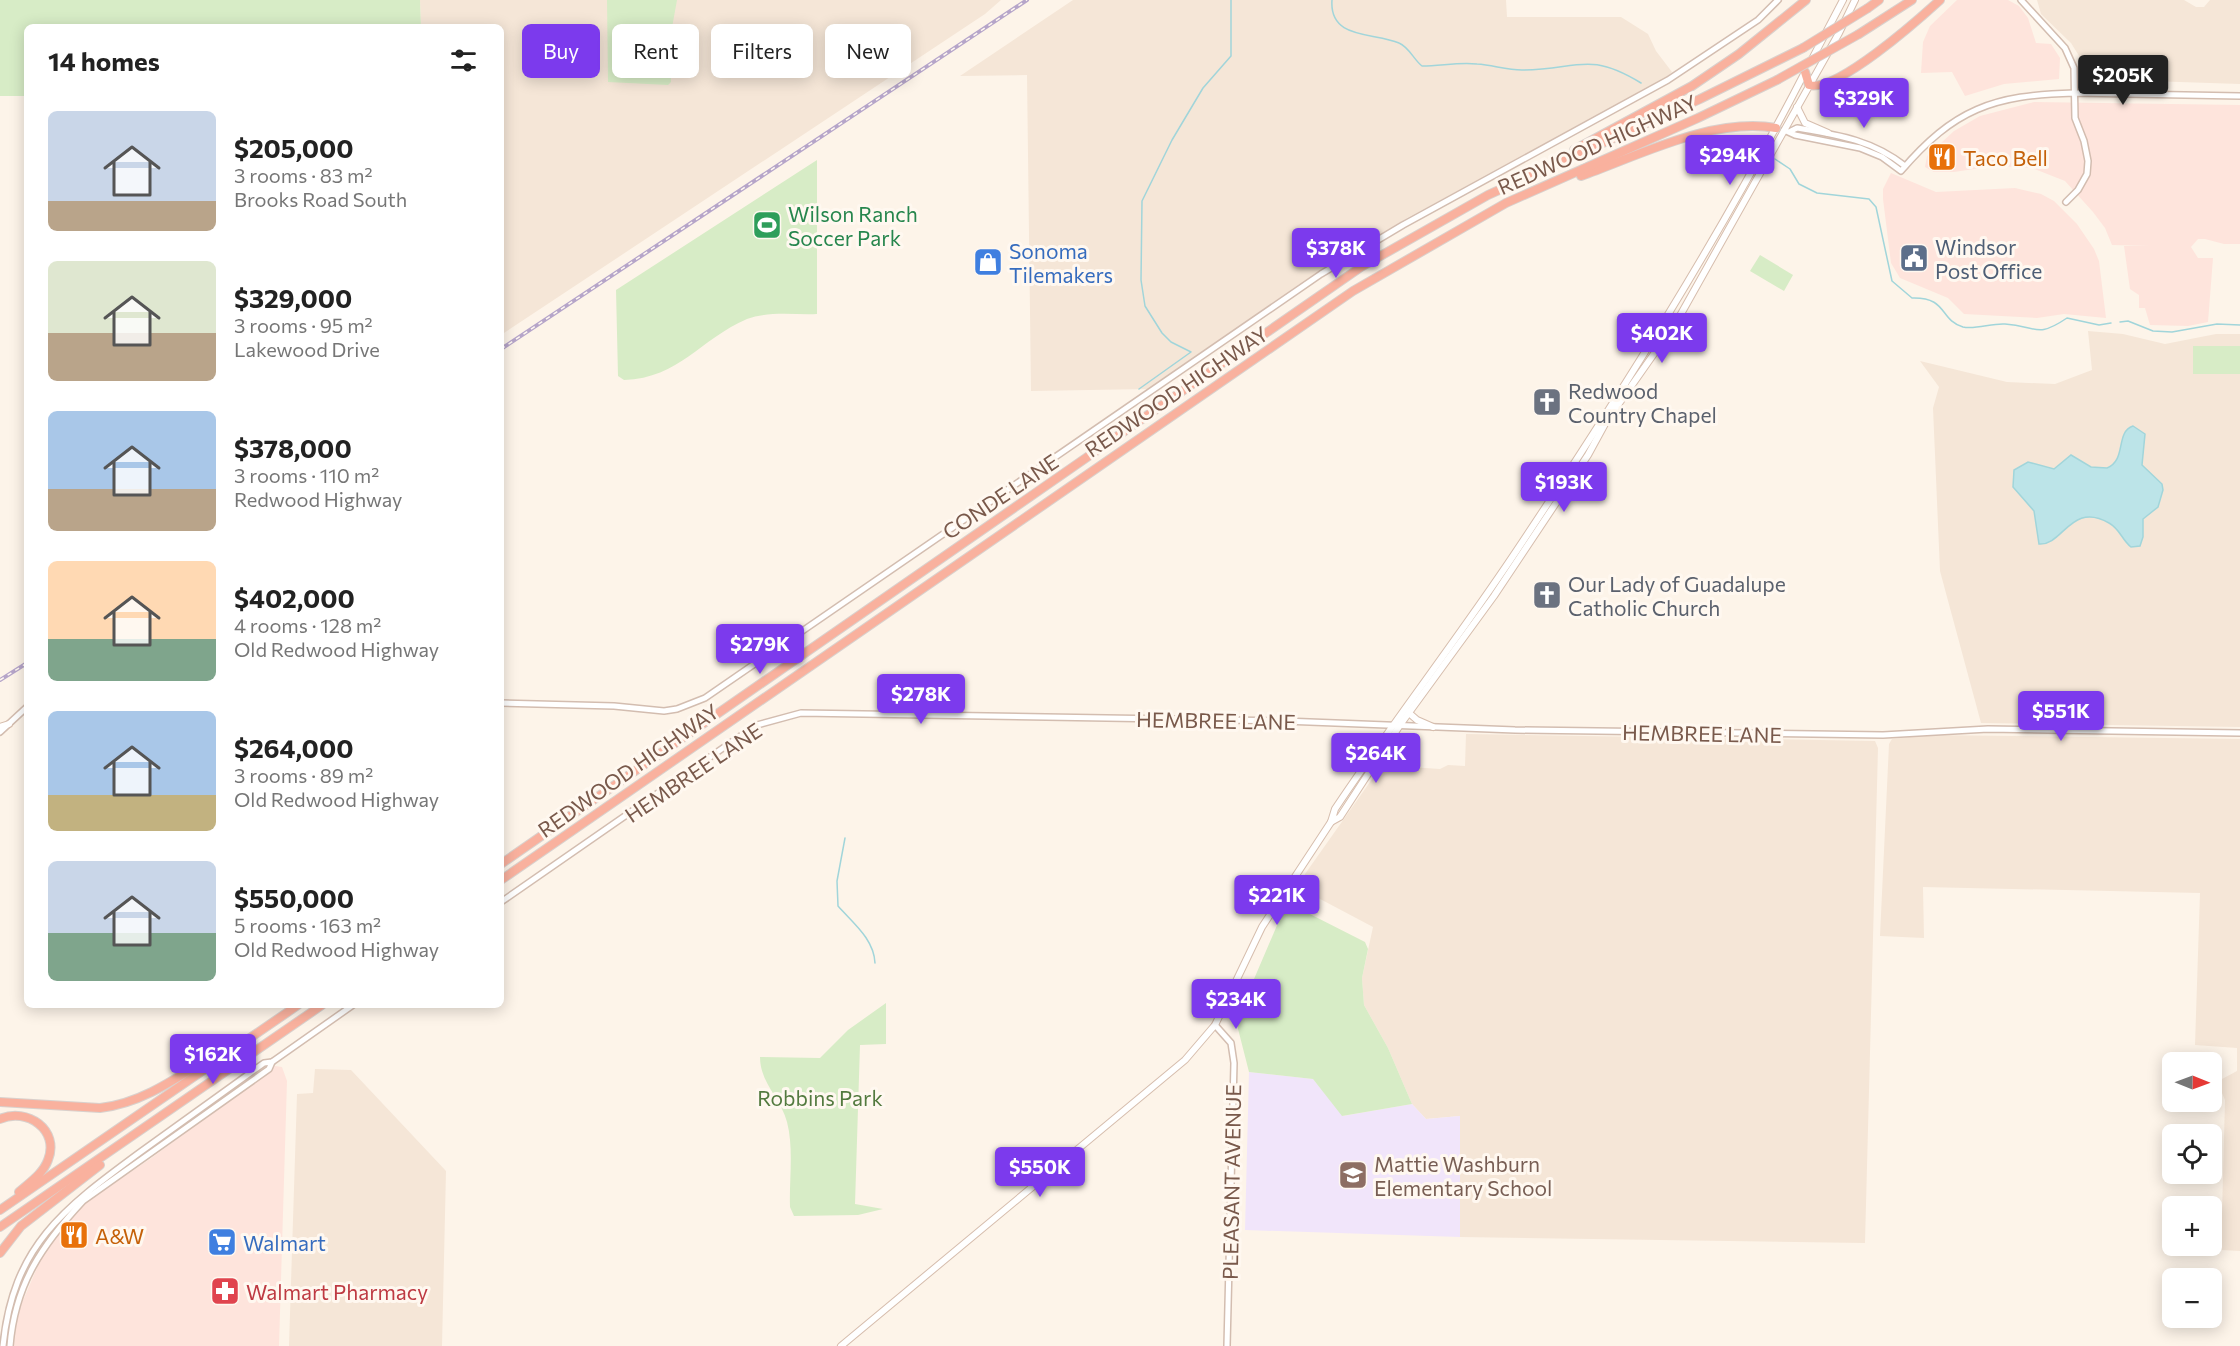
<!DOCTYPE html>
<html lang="en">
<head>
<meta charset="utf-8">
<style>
	:root { --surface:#fff; --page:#f2f2f2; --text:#222; --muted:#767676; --accent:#7c3aed }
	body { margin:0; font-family:Commissioner,sans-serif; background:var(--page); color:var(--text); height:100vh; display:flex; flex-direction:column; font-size:22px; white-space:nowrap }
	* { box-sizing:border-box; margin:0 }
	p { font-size:20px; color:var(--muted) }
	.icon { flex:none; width:33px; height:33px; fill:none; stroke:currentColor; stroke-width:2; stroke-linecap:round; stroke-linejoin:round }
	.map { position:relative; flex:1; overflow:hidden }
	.side { position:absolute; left:24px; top:24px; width:480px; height:984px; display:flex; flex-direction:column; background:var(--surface); border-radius:9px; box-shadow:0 3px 15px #0003 }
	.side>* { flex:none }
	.guide { position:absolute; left:522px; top:24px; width:570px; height:54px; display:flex; gap:12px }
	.needle { width:39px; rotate:91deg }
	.fabs { position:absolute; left:2162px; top:1052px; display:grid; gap:12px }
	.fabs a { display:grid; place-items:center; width:60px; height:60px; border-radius:9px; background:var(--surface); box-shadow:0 3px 15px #0003; font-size:30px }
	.price { position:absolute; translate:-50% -51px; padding:0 14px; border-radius:6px; background:var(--accent); color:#fff; font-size:20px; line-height:39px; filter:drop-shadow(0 2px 3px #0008) }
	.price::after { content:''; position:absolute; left:50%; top:36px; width:18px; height:14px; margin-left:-9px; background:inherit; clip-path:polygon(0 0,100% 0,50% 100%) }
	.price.current { background:#222; color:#fff }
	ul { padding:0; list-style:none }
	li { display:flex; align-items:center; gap:18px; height:150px; padding:0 24px }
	li span { display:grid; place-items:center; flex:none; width:168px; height:120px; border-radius:9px; color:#555 }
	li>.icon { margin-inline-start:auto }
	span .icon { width:72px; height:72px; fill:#fffc; stroke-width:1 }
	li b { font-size:26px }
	h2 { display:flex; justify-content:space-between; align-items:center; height:72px; padding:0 24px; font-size:26px }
	.pill { padding:0 21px; border-radius:9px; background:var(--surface); box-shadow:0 3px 15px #0003; font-size:21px; line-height:54px }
	.pill.current { background:var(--accent); color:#fff }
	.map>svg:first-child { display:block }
	.residential { fill:#f5e6d7 }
	.commercial { fill:#fee4dc }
	.education { fill:#f1e5fa }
	.green { fill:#d7ecc6 }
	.water { fill:#bce4e8; stroke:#a1d5da; stroke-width:1.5 }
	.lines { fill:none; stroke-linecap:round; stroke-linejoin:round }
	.stream { stroke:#a1d5da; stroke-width:1.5 }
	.tertiary-casing { stroke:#d3bdb0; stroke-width:8 }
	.secondary-casing { stroke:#d6bdad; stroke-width:8 }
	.motorway-casing { stroke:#d9d1cd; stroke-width:10 }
	.tertiary { stroke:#fff; stroke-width:5 }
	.secondary { stroke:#fff; stroke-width:6 }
	.motorway { stroke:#f9b19e; stroke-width:8 }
	.rail-casing { stroke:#b6a5c9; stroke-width:4 }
	.rail { stroke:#fff8f0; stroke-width:1.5; stroke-dasharray:4.5; stroke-linecap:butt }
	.motorway-bridge-casing { stroke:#d9d1cd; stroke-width:10; stroke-linecap:butt }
	.motorway-bridge { stroke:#f9b19e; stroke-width:8 }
	.labels { text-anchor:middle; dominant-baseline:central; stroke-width:6; stroke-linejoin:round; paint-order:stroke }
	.street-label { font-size:21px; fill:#79594b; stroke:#fff8f0 }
	.food-label { font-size:21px; fill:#c56008; stroke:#fff8f0; text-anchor:start }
	.leisure-label { font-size:21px; fill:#27864d; stroke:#fff8f0; text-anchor:start }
	.service-label { font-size:21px; fill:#4e5e75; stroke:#fff8f0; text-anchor:start }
	.shop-label { font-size:21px; fill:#366cbe; stroke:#fff8f0; text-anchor:start }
	.worship-label { font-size:21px; fill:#5b616d; stroke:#fff8f0; text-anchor:start }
	.park-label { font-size:21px; fill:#537a3f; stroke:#fff8f0 }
	.education-label { font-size:21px; fill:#785e54; stroke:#fff8f0; text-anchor:start }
	.health-label { font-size:21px; fill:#be3a42; stroke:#fff8f0; text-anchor:start }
</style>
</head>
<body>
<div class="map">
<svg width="2240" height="1346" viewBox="0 0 2240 1346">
	<rect width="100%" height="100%" fill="#fdf4e9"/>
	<g class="residential">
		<path d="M 420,0 L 1001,0 L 985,14 L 501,335 L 501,27 L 421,27 Z"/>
		<path d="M 1073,0 L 1506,0 L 1507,17 L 1621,17 L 1648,34 L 1656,51 L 1672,72 L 1659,84 L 1407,218 L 1148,389 L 1031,391 L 1027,75 L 960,76 Z"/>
		<path d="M 2037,0 L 2184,0 L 2196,7 L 2204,7 L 2210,0 L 2240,0 L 2240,84 L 2089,79 L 2084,75 L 2081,59 L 2071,43 L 2041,14 Z"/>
		<path d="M 2088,331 L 2123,334 L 2165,344 L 2216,334 L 2240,334 L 2240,727 L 1981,723 L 1940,571 L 1933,408 L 1939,387 L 1920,361 L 2007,382 L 2055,384 L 2092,370 Z"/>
		<path d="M 1466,734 L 1875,741 L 1878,748 L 1865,1243 L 1460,1237 L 1460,1116 L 1426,1119 L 1412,1104 L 1388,1048 L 1364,1005 L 1362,978 L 1373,927 L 1305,891 L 1302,885 L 1305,874 L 1382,765 L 1440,769 L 1448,765 L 1465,766 Z"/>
		<path d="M 1927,735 L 2240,739 L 2240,1251 L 2221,1250 L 2225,1100 L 2222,1093 L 2222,1079 L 2237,1071 L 2237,1048 L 2195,1045 L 2200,893 L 1923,887 L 1924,938 L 1880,936 L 1889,744 L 1892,739 Z"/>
		<path d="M 315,1069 L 351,1070 L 446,1171 L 442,1346 L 289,1346 L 297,1094 L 313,1093 Z"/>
	</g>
	<g class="commercial">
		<path d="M 1957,0 L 2008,0 L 2019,6 L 2028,18 L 2036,43 L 2051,44 L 2060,58 L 2059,79 L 2004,84 L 1965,96 L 1952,72 L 1921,73 L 1923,42 L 1930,26 Z"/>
		<path d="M 2034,102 L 2240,105 L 2240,244 L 2224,244 L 2205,239 L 2198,239 L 2191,247 L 2198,258 L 2213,258 L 2208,322 L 2188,326 L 2150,325 L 2145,308 L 2139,308 L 2139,295 L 2130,289 L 2124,246 L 2149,246 L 2112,245 L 2105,228 L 2093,212 L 2065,181 L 2032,168 L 1994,166 L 1954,172 L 1934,172 L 1925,167 L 1927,156 L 1954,131 L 1980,116 Z"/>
		<path d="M 1891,173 L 1936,192 L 2015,188 L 2041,194 L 2054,201 L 2077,224 L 2094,249 L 2099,261 L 2106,318 L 2064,314 L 2037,318 L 1964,314 L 1948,298 L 1900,278 L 1891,263 L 1883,199 L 1883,189 Z"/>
		<path d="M 275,1066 L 282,1067 L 287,1081 L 279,1346 L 13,1346 L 16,1317 L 42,1256 L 55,1236 L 89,1200 L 150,1159 Z"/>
	</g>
	<path class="education" d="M 1249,1072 L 1313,1079 L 1343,1116 L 1412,1104 L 1426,1119 L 1460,1116 L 1460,1237 L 1245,1230 Z"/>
	<g class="green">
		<path d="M 0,0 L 420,0 L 421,27 L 27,27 L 27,96 L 0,96 Z"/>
		<path d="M 607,0 L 677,0 L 669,44 L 671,82 L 668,85 L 608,82 Z"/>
		<path d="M 817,160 L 817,314 C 795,315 767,311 747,319 C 700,339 680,378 624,380 L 618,376 L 616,290 Z"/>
		<path d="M 1760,255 L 1793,275 L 1784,291 L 1750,271 Z"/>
		<rect x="2193" y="346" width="47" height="28"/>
		<path d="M 1296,907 L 1365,942 L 1368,949 L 1362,978 L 1364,1005 L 1388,1048 L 1412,1104 L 1342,1116 L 1313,1079 L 1249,1072 L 1236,1021 L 1284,909 Z"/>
		<path d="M 886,1003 L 886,1044 L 860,1045 L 855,1204 L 883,1209 L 858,1215 L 794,1216 L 790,1207 C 789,1180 794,1149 787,1122 C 781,1098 760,1083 760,1057 L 820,1058 L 848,1030 Z"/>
	</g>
	<path class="water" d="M 2133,426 L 2145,434 L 2142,465 L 2162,484 L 2163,490 L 2158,507 L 2143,519 L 2143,537 L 2140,546 L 2131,547 C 2122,540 2120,529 2109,523 C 2071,501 2063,546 2039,544 L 2034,511 L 2013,487 L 2014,470 L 2028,462 L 2054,469 L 2071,455 L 2091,467 L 2107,468 C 2127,460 2115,432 2133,426 Z"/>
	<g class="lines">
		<g class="stream">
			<path d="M 1332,0 C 1329,40 1374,32 1399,43 C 1409,47 1414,60 1422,66 C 1441,66 1458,62 1477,64 C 1493,65 1506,70 1522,70 C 1577,70 1587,50 1641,83"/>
			<path d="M 1702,137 L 1755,153"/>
			<path d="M 1775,159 L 1790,169 L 1799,184 L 1817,193 L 1869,199 L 1876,207 L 1892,281 L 1912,298 C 1948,297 1939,320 1963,327 C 1975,330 1992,323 2005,324 C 2037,326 2036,339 2067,318 L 2099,325 L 2111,323"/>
			<path d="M 2120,322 L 2128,321 L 2153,331 L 2172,332 L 2217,324 L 2240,325"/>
			<path d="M 1139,389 L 1191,352 L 1171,342 L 1162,333 L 1145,306 L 1141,280 L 1142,201 L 1172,140 L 1203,88 L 1231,56 L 1231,0"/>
			<path d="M 845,838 L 837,881 L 838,906 C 853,923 874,939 875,963"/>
		</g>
		<g class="tertiary-casing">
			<g id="tertiary">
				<path d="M 2021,0 L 2065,48 L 2074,68 L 2075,118 L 2084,141 L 2088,161 L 2087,174 L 2078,190 L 2066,202"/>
				<path d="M 1784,130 L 1795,135 L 1860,148 L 1882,157 L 1901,171 C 1954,109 1993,95 2074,93 L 2240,96"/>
				<path d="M 1791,131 L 1797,128 C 1838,135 1872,140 1905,166"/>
				<path d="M 501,703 L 614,706 L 664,711 L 677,709 L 705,698 L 1321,274 L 1403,225 L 1668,80 L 1758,20 L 1778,0"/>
				<path d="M 0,732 L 27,707"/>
				<path d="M 501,902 L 736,739 L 757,725 L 801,713 L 1284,721 L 1515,730 L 1883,735 L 1988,729 L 2240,733"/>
				<path d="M 1215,1025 L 1231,1043 L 1234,1063 L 1227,1346"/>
				<path d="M 3,1346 C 13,1246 63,1209 139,1153 C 180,1123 222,1093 264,1063 L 272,1062 L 353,1005"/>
				<path d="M 10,1346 C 15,1284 42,1245 83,1201 L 269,1069 L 272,1062"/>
			</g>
		</g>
		<g class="secondary-casing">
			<g id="secondary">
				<path d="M 1811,61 L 1843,0"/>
				<path d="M 1797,107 L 1805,123 L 1828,133"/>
				<path d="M 1409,713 L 1417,720 L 1433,727"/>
				<path d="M 0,727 L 9,724"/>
				<path d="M 1331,822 L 1340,817 L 1400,725 L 1494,596 L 1588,455 L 1606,422 L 1677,321 L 1839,33 L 1855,0"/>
				<path d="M 841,1346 L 1185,1060 L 1215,1025 L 1262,927 L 1331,822 L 1335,809 C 1393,722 1457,640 1515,553 C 1619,397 1719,239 1805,72"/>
			</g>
		</g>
		<g class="motorway-casing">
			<g id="motorway">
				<path d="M 1868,8 L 1879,0"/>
				<path d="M 1859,34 L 1912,0"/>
				<path d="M 1805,72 L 1809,85 C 1836,93 1918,20 1940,0"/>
				<path d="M 1574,150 L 1692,86 L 1739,54 L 1806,0"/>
				<path d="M 1581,176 C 1640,155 1713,117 1776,128"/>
				<path d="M 501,864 L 1361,267 L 1488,195 L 1700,99 L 1803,48"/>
				<path d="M 501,880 L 1353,291 L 1506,203 L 1698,118 L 1777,80"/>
				<path d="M 0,1102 L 100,1108 C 145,1103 182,1074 220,1051 L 232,1049"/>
				<path d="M 0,1119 C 27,1107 60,1130 48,1160 C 43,1174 29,1183 19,1192"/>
				<path d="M 0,1210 L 298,1005"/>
				<path d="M 0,1227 L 322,1005"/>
				<path d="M 0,1253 L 21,1226 L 100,1165"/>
			</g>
		</g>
		<use href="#tertiary" class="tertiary"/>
		<use href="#secondary" class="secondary"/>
		<use href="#motorway" class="motorway"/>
		<g class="rail-casing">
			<g id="rail">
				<path d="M 501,349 L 1027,0"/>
				<path d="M 0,680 L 27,663"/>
			</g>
		</g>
		<use href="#rail" class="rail"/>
		<g class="motorway-bridge-casing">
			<g id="motorway-bridge">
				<path d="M 1803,48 L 1868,8"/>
				<path d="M 1777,80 L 1859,34"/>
			</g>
		</g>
		<use href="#motorway-bridge" class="motorway-bridge"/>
	</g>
	<defs>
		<g id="restaurant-square" transform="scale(1.5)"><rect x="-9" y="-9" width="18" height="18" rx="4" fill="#e8710a" stroke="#fff8f0"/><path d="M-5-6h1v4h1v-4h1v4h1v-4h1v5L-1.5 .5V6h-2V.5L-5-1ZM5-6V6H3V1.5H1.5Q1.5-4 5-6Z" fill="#fff"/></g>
		<g id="stadium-square" transform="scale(1.5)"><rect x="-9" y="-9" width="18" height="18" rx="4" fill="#2e9e5b" stroke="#fff8f0"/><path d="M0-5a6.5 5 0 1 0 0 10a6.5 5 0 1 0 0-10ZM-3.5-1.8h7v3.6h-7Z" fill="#fff"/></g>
		<g id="civic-square" transform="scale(1.5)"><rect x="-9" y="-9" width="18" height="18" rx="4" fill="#5c6f8a" stroke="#fff8f0"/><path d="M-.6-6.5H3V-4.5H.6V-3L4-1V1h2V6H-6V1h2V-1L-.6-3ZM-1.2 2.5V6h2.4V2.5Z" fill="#fff"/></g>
		<g id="shop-square" transform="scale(1.5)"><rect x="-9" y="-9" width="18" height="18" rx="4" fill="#3f7fe0" stroke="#fff8f0"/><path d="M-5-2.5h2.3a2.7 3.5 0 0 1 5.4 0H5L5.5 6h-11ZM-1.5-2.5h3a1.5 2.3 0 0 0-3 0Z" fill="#fff"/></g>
		<g id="church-square" transform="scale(1.5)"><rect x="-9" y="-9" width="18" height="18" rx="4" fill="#6b7280" stroke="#fff8f0"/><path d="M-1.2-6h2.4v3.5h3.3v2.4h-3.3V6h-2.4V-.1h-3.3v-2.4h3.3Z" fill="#fff"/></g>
		<g id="school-square" transform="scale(1.5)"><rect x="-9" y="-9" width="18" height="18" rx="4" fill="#8d6e63" stroke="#fff8f0"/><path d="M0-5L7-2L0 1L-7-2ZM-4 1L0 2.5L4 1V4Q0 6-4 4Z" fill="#fff"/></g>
		<g id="supermarket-square" transform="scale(1.5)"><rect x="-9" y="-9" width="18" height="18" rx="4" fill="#3f7fe0" stroke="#fff8f0"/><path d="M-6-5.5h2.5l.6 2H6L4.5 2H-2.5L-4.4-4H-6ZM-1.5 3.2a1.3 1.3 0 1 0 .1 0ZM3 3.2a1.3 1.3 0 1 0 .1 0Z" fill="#fff"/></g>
		<g id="pharmacy-square" transform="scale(1.5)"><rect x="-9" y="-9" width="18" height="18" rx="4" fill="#e0444e" stroke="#fff8f0"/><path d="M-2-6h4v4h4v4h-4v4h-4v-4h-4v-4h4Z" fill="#fff"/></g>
	</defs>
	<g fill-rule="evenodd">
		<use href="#restaurant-square" x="1942" y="157"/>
		<use href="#stadium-square" x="767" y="225"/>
		<use href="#civic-square" x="1914" y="258"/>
		<use href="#shop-square" x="988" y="262"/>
		<use href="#church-square" x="1547" y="402"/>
		<use href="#church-square" x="1547" y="595"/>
		<use href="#school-square" x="1353" y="1175"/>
		<use href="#restaurant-square" x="74" y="1235"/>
		<use href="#supermarket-square" x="222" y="1242"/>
		<use href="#pharmacy-square" x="225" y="1291"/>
	</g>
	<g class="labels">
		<g class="street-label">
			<text transform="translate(1597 144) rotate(-24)">REDWOOD HIGHWAY</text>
			<text transform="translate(1176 391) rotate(-34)">REDWOOD HIGHWAY</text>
			<text transform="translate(1000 496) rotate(-34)">CONDE LANE</text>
			<text transform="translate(1216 720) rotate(1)">HEMBREE LANE</text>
			<text transform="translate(1702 733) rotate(1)">HEMBREE LANE</text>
			<text transform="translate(628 770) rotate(-35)">REDWOOD HIGHWAY</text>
			<text transform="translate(693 772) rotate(-34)">HEMBREE LANE</text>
			<text transform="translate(1231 1182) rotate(-89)">PLEASANT AVENUE</text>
		</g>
		<g class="food-label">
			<text x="1963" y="157">Taco Bell</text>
			<text x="95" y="1235">A&amp;W</text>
		</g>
		<g class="leisure-label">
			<text x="788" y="213">Wilson Ranch<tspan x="788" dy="24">Soccer Park</tspan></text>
		</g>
		<g class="service-label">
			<text x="1935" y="246">Windsor<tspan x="1935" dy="24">Post Office</tspan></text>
		</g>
		<g class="shop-label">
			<text x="1009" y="250">Sonoma<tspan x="1009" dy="24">Tilemakers</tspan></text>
			<text x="243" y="1242">Walmart</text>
		</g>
		<g class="worship-label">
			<text x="1568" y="390">Redwood<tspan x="1568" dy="24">Country Chapel</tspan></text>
			<text x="1568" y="583">Our Lady of Guadalupe<tspan x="1568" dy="24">Catholic Church</tspan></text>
		</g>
		<g class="park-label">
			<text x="820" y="1097">Robbins Park</text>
		</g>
		<g class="education-label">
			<text x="1374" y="1163">Mattie Washburn<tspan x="1374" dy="24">Elementary School</tspan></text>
		</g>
		<g class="health-label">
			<text x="246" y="1291">Walmart Pharmacy</text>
		</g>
	</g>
</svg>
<div class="fabs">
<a><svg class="needle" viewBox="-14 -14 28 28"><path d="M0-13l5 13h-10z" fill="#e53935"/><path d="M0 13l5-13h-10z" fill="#767676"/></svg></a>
<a><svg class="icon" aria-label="locate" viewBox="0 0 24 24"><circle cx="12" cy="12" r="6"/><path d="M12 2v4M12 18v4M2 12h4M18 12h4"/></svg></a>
<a>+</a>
<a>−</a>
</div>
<b class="price current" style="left:2123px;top:106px">$205K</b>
<b class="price" style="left:1864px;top:129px">$329K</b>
<b class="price" style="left:1730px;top:186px">$294K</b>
<b class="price" style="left:1336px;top:279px">$378K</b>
<b class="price" style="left:1662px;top:364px">$402K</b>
<b class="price" style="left:1564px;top:513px">$193K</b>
<b class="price" style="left:760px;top:675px">$279K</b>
<b class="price" style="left:921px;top:725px">$278K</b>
<b class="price" style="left:2061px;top:742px">$551K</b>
<b class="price" style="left:1376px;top:784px">$264K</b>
<b class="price" style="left:1277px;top:926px">$221K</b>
<b class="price" style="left:1236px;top:1030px">$234K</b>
<b class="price" style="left:213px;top:1085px">$162K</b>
<b class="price" style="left:1040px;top:1198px">$550K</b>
<div class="guide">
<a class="pill current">Buy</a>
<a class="pill">Rent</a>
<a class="pill">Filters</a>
<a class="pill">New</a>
</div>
<section class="side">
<h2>14 homes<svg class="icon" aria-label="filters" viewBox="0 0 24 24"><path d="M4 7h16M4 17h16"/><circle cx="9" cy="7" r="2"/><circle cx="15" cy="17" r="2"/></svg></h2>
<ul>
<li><span style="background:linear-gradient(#c9d6e8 75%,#b9a48a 0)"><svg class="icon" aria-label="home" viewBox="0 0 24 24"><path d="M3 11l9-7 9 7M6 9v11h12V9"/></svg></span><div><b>$205,000</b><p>3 rooms · 83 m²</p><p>Brooks Road South</p></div></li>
<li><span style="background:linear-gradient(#dfe7d0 60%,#b9a48a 0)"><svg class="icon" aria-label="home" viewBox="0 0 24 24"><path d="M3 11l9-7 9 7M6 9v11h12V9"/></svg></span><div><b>$329,000</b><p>3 rooms · 95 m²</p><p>Lakewood Drive</p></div></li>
<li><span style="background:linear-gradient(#a9c7e8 65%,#b9a48a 0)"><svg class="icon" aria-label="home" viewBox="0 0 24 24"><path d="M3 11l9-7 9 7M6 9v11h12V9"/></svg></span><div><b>$378,000</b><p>3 rooms · 110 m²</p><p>Redwood Highway</p></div></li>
<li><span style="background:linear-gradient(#ffd9b3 65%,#7fa58c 0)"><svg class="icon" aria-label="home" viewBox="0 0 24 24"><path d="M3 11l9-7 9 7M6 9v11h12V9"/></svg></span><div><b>$402,000</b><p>4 rooms · 128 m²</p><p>Old Redwood Highway</p></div></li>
<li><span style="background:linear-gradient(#a9c7e8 70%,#c2b280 0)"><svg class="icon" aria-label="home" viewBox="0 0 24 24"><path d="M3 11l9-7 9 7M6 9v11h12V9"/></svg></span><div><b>$264,000</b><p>3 rooms · 89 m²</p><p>Old Redwood Highway</p></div></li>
<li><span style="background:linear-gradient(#c9d6e8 60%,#7fa58c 0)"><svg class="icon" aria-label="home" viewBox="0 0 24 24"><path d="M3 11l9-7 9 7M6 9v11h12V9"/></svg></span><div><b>$550,000</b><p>5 rooms · 163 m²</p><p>Old Redwood Highway</p></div></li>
</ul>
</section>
</div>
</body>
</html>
